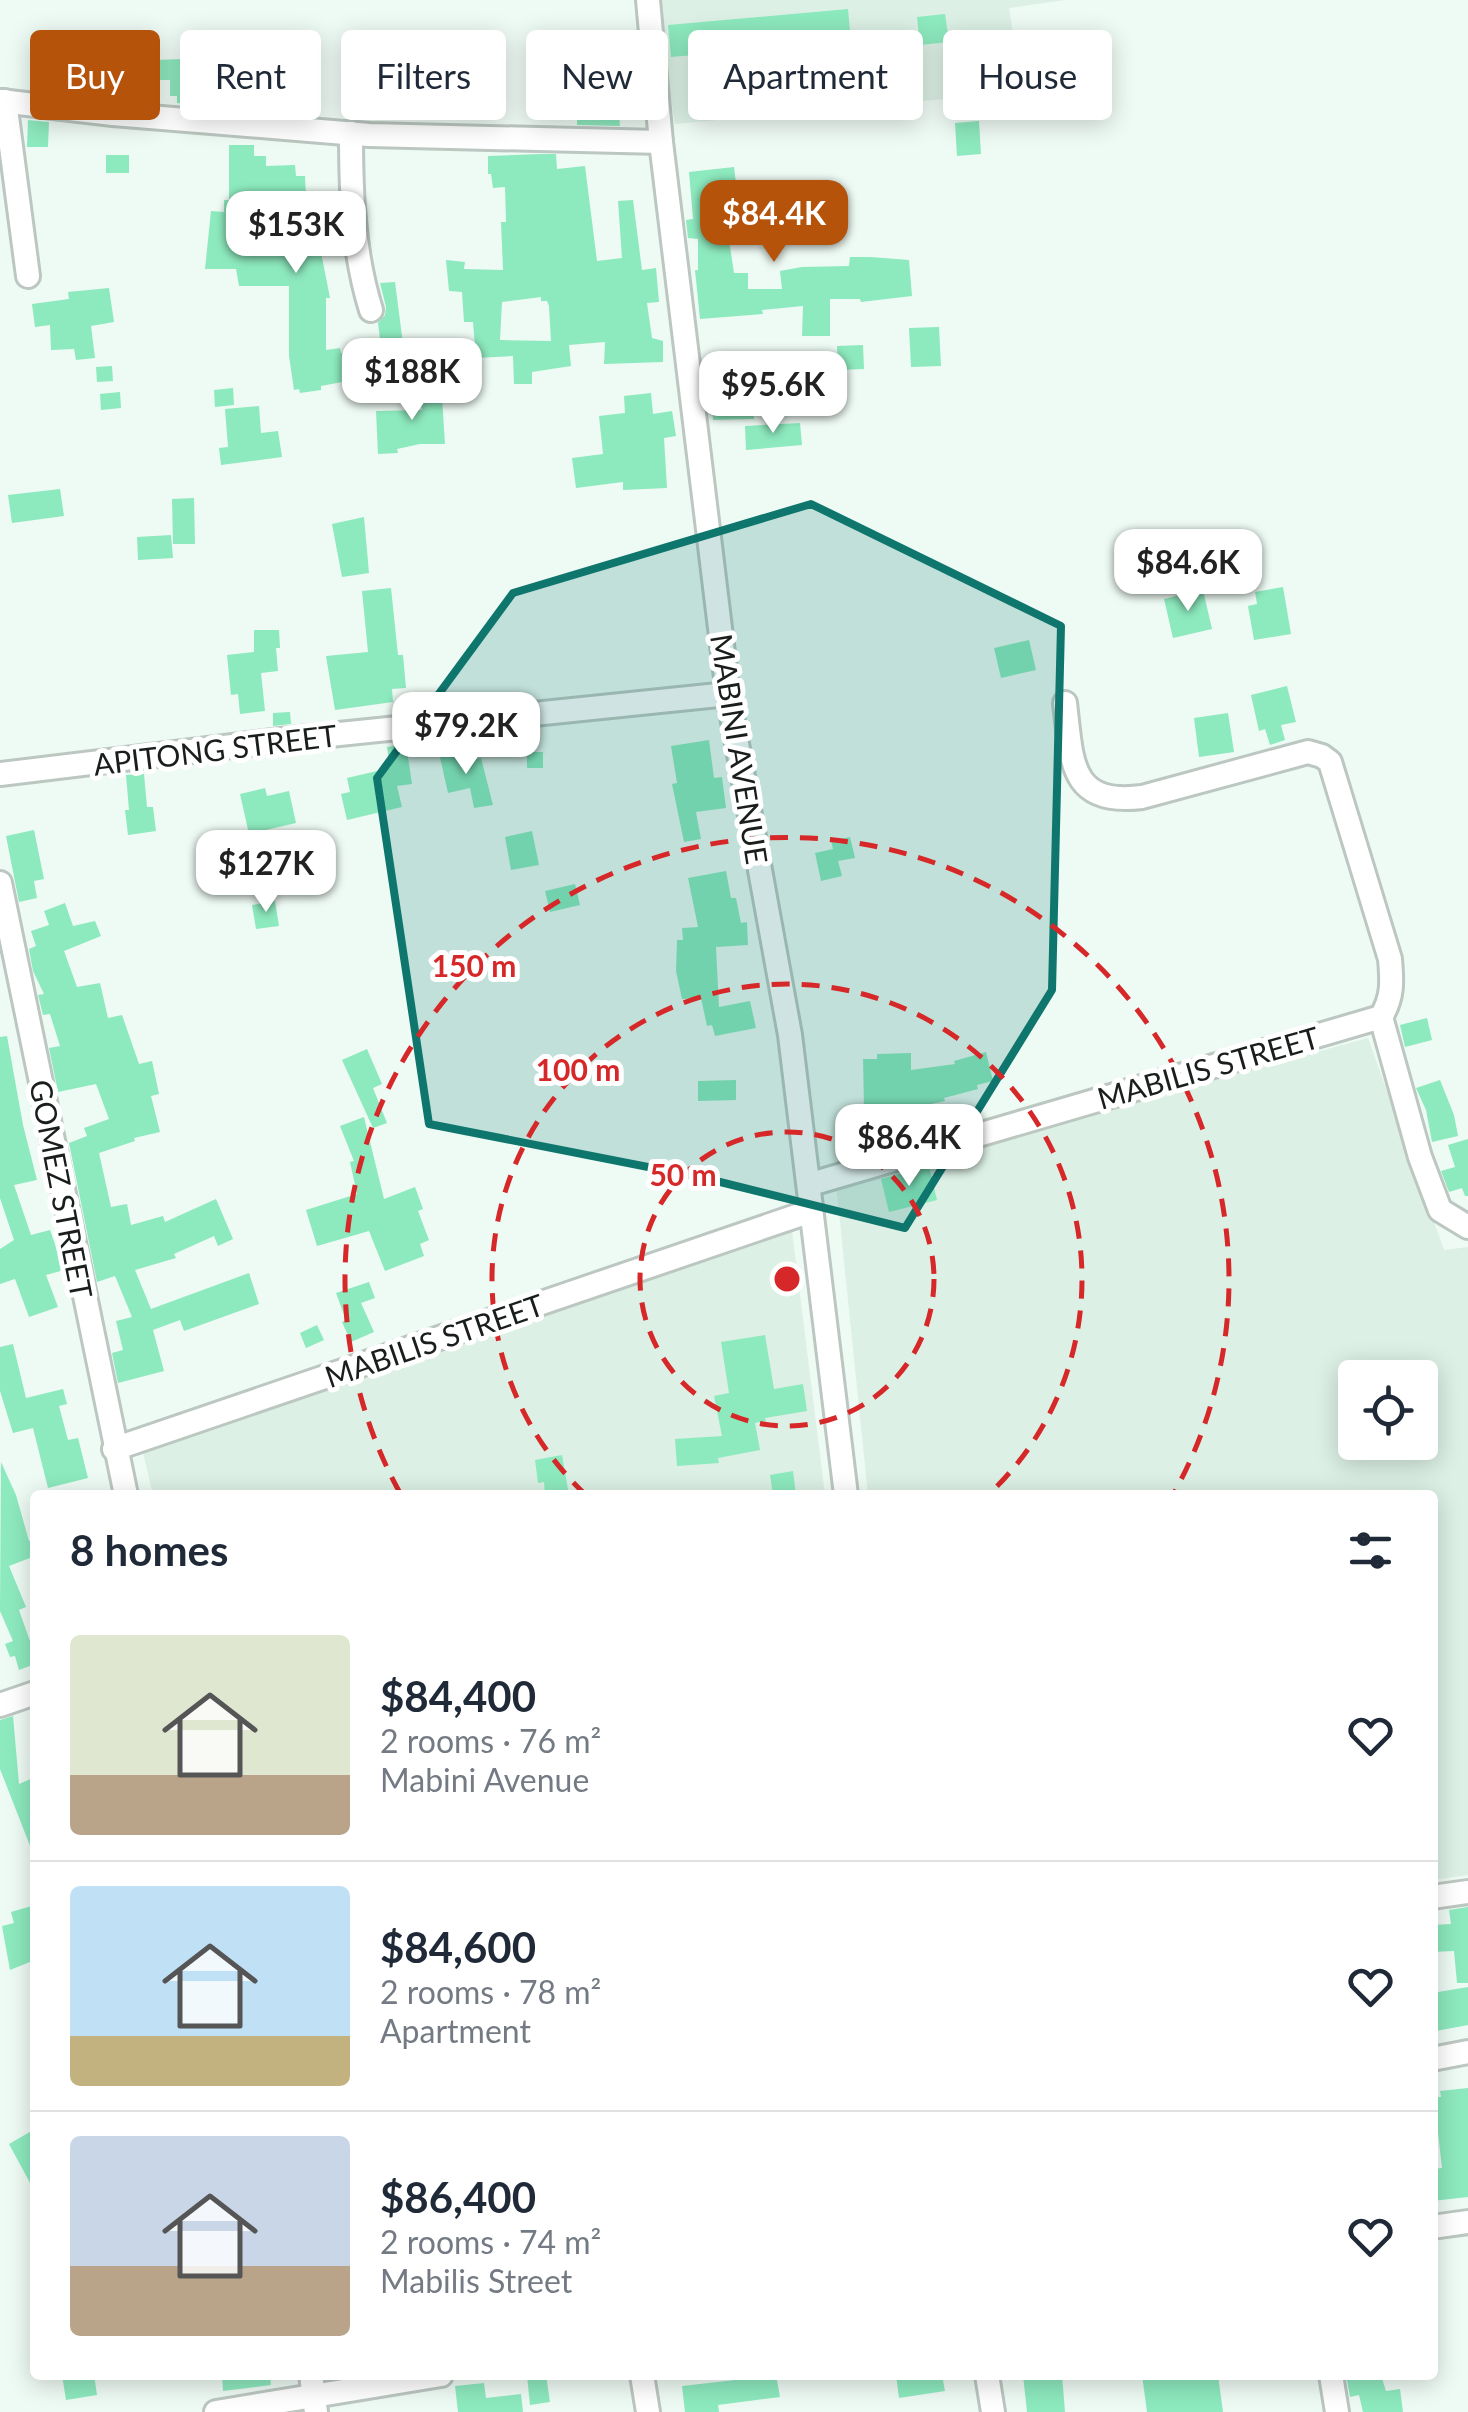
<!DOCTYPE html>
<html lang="en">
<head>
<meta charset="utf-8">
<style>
	:root { --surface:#fff; --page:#f2f2f3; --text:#1f2937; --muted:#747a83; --line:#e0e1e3; --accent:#b45309 }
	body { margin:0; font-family:Lato,sans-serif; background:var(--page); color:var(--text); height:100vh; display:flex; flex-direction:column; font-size:38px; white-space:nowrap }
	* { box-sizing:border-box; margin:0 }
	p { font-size:32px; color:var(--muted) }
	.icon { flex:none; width:55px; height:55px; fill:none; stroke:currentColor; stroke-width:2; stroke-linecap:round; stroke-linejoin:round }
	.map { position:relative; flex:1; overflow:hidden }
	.side { position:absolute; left:30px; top:1490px; width:1408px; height:890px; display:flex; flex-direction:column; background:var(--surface); border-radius:10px; box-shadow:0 5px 25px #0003 }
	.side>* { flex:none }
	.banner { position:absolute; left:30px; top:30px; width:1410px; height:90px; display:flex; gap:20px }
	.controls { position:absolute; left:1338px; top:1360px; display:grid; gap:20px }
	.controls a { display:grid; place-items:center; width:100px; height:100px; border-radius:10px; background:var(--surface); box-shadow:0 5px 25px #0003; font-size:50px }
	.price { position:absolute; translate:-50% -85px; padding:0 22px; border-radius:20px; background:#fff; color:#222; font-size:32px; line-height:65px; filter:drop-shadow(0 2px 5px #0008) }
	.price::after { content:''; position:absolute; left:50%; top:60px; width:30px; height:22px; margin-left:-15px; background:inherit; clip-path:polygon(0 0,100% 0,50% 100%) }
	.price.on { background:var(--accent); color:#fff }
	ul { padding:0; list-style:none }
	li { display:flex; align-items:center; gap:30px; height:250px; padding:0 40px }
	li+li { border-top:2px solid var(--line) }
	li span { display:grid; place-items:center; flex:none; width:280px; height:200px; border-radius:10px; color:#555 }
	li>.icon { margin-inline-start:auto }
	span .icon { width:120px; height:120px; fill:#fffc; stroke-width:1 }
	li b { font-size:42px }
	h2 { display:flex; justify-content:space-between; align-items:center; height:120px; padding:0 40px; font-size:42px }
	.tag { padding:0 35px; border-radius:10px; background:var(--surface); box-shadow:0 5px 25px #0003; font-size:35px; line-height:90px }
	.tag.on { background:var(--accent); color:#fff }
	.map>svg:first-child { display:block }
	.built { fill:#dcf0e5; fill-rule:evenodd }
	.building { fill:#8de9be; fill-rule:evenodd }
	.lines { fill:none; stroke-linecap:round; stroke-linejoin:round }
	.street-casing { stroke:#bcc7c1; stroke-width:28 }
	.street { stroke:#fff; stroke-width:22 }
	.marked { fill:#0f766e; fill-opacity:0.2; stroke:#0f766e; stroke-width:8; stroke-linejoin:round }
	.ring { fill:none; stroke:#d62828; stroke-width:5; stroke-dasharray:18 12 }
	.labels { text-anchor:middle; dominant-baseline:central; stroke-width:10; stroke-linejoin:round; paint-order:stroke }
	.street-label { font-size:30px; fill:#191d1b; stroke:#fff }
	.centre { fill:#d62828; stroke:#fff; stroke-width:5 }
	.ring-label { font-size:30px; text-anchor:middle; font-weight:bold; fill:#d62828; stroke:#fff; stroke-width:10; stroke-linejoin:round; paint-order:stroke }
</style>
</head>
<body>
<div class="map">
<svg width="1468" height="2412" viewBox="0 0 1468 2412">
	<rect width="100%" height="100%" fill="#eefaf4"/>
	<g class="built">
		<path d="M 656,0 L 1065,0 L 1009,8 L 1022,92 L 675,124 Z"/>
		<path d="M 1368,1038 L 1444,1250 L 1468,1247 L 1468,1875 L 1433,1880 L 1432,1495 L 868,1495 L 836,1183 ZM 1355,1378 L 1420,1378 L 1420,1442 L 1355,1442 Z"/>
		<path d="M 792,1231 L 825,1495 L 153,1495 L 142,1448 Z"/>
	</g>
	<g class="building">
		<path d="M 848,9 L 851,42 L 671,57 L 668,25 Z"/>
		<path d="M 945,14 L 949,42 L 920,45 L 917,17 Z"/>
		<path d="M 207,35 L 228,36 L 227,60 L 263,59 L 265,49 L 316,45 L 316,93 L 311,93 L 312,96 L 289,99 L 290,113 L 272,112 L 271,93 L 228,94 L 227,108 L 177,103 L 177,96 L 170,96 L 170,80 L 158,80 L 158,60 L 203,58 Z"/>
		<path d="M 602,38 L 617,38 L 615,59 L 620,126 L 577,125 L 577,99 L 591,99 L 586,49 L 602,50 Z"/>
		<path d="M 84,52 L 100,53 L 97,97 L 80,95 Z"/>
		<path d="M 28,120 L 49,122 L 48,147 L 27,147 Z"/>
		<path d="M 979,121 L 981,154 L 957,156 L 955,123 Z"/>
		<path d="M 229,145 L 254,145 L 254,156 L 266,156 L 266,166 L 295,165 L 296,176 L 305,176 L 306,196 L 266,198 L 269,249 L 302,250 L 301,235 L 313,235 L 311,214 L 326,213 L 331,246 L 320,247 L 330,298 L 326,298 L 326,350 L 340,348 L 341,353 L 381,347 L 378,323 L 385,315 L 386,307 L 380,283 L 395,282 L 403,344 L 412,375 L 369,382 L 369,377 L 321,386 L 321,390 L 300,393 L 299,389 L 294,390 L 289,356 L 289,286 L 239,286 L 236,269 L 205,269 L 211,211 L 224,212 L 224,200 L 229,200 Z"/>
		<path d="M 540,154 L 556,154 L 557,169 L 585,166 L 597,261 L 622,258 L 618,201 L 633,200 L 642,270 L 656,268 L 659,302 L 647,303 L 652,338 L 663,341 L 663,362 L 604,364 L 605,342 L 569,345 L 571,366 L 532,372 L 532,384 L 514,384 L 513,356 L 476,358 L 473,322 L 464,322 L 462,292 L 449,291 L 446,260 L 465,262 L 464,269 L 503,270 L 501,222 L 506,222 L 505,187 L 493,188 L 491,174 L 488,174 L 488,156 ZM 541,297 L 541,301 L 547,301 L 549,306 L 551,341 L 500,340 L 502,302 Z"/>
		<rect x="106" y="155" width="23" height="18"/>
		<path d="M 734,167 L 741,223 L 757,221 L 759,236 L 729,240 L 734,273 L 748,273 L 748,289 L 782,289 L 780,271 L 802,267 L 849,266 L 850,257 L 870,257 L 909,260 L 912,296 L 861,302 L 860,299 L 830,299 L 830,336 L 802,336 L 803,306 L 762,310 L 763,314 L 700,319 L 695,270 L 698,270 L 698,239 L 688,238 L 686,220 L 693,219 L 689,172 Z"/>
		<path d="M 109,288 L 114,322 L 91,326 L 95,358 L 76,360 L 74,349 L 51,350 L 50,325 L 35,327 L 32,304 L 69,299 L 68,292 Z"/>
		<path d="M 939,327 L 941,366 L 911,367 L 909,328 Z"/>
		<path d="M 863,345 L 864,369 L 838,370 L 837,346 Z"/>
		<path d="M 755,352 L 756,361 L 791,356 L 794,377 L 752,384 L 754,419 L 713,420 L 710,356 Z"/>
		<path d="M 112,366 L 113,381 L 97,382 L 96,367 Z"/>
		<path d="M 431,378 L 435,398 L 442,398 L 445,444 L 420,444 L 397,449 L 398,453 L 378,454 L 376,411 L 422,410 L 416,381 Z"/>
		<path d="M 233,388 L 234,405 L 215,407 L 214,390 Z"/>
		<path d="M 120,392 L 121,408 L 101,410 L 100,394 Z"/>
		<path d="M 651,393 L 653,414 L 672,411 L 676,436 L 664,438 L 667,488 L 623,490 L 623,482 L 576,488 L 572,458 L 603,454 L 599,416 L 625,413 L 624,396 Z"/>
		<path d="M 259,406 L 261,433 L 278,431 L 282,457 L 221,465 L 219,448 L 228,447 L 225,409 Z"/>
		<path d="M 800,423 L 802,445 L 746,450 L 745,426 Z"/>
		<path d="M 60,489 L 64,516 L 12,523 L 8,495 Z"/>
		<path d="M 194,498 L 195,544 L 173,544 L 172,499 Z"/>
		<path d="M 364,517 L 369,573 L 342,577 L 332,524 Z"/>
		<path d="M 171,535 L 173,558 L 138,560 L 137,537 Z"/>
		<path d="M 1283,587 L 1291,634 L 1254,640 L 1248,606 L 1257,604 L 1255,592 Z"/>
		<path d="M 391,588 L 398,655 L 403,655 L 406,688 L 392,689 L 393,702 L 335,710 L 326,656 L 368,652 L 362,591 Z"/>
		<path d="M 1203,590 L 1212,629 L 1173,638 L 1164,599 Z"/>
		<path d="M 254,630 L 279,630 L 280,648 L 276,648 L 278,671 L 261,673 L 265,711 L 240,714 L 238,694 L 231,695 L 227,655 L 254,652 Z"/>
		<path d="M 1029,640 L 1036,670 L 1001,678 L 994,648 Z"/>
		<path d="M 1287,686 L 1296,722 L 1281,725 L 1285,740 L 1270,745 L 1265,729 L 1259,731 L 1251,695 Z"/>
		<path d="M 290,712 L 291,724 L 273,726 L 273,713 Z"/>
		<path d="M 1228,713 L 1234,752 L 1199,757 L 1194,718 Z"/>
		<path d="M 709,740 L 714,778 L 722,777 L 726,808 L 696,812 L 701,839 L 684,842 L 672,784 L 677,783 L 671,746 Z"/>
		<path d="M 406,744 L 412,784 L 397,786 L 402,807 L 347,820 L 341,794 L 350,792 L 347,778 L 390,768 L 387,747 Z"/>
		<path d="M 460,748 L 463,762 L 481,758 L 493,805 L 474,808 L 470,788 L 448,793 L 439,753 Z"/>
		<rect x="527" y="752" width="16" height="16"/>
		<path d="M 144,774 L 147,807 L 153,807 L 156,831 L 128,835 L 125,810 L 129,810 L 126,775 Z"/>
		<path d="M 265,788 L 267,796 L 289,791 L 296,823 L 249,834 L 240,794 Z"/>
		<path d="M 34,830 L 44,879 L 34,881 L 37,898 L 19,902 L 6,836 Z"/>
		<path d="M 532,831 L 539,865 L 511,870 L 505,837 Z"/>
		<path d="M 850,837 L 855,858 L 838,861 L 842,876 L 821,881 L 815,853 L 833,849 L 831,841 Z"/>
		<path d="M 299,853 L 301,877 L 280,879 L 278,855 Z"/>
		<path d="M 726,871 L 731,898 L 736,898 L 741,923 L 747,922 L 748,945 L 716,947 L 719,1007 L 750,1001 L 756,1028 L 715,1036 L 712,1025 L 707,1026 L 701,998 L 682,999 L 676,971 L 677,940 L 683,940 L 682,928 L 698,927 L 688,878 Z"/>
		<path d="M 575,884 L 580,905 L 550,912 L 545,891 Z"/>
		<path d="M 275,901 L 279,926 L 256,929 L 252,905 Z"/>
		<path d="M 65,903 L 73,926 L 95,921 L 101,936 L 64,951 L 77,987 L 100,983 L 108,1018 L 122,1015 L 139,1064 L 152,1061 L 159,1094 L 151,1096 L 160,1132 L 134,1138 L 135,1141 L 99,1153 L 111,1207 L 127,1204 L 131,1225 L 163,1216 L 165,1222 L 216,1199 L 233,1239 L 218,1246 L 214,1236 L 174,1254 L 176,1258 L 135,1270 L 151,1309 L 249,1273 L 259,1304 L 184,1331 L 180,1320 L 153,1330 L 164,1371 L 118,1383 L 112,1353 L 123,1350 L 116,1321 L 132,1317 L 115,1276 L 97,1282 L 69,1143 L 87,1136 L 84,1128 L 109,1119 L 96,1084 L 58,1092 L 49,1048 L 60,1046 L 50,1014 L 43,1015 L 38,995 L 44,994 L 33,971 L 29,949 L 36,946 L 31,931 L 49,925 L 44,911 Z"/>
		<path d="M 1427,1018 L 1432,1040 L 1405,1047 L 1400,1025 Z"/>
		<path d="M 7,1036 L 23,1125 L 37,1180 L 14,1185 L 31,1235 L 50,1230 L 64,1270 L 46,1275 L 58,1307 L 29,1317 L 15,1279 L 0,1284 L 0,1249 L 14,1240 L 0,1198 L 0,1037 Z"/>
		<path d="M 367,1049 L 382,1084 L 373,1088 L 387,1123 L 373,1128 L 342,1060 Z"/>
		<path d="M 986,1052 L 993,1081 L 977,1085 L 978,1089 L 944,1098 L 945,1101 L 912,1108 L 864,1109 L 863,1059 L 877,1059 L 877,1054 L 911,1053 L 911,1070 L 955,1064 L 954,1061 Z"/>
		<path d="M 736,1080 L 736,1100 L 698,1101 L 698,1081 Z"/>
		<path d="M 1440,1080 L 1454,1115 L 1458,1136 L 1432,1142 L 1426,1110 L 1416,1088 Z"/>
		<path d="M 364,1117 L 384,1199 L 415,1187 L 423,1209 L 418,1211 L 429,1240 L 420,1244 L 424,1256 L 385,1271 L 369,1231 L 317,1246 L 306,1210 L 357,1194 L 350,1162 L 354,1161 L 340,1126 Z"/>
		<path d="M 1468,1139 L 1468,1196 L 1465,1196 L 1462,1188 L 1449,1192 L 1441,1171 L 1455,1167 L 1448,1145 Z"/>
		<path d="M 929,1166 L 937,1200 L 889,1212 L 881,1179 Z"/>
		<path d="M 369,1282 L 375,1298 L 361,1303 L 374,1332 L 351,1342 L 342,1322 L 346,1320 L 336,1293 Z"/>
		<path d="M 317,1325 L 324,1340 L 306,1348 L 300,1333 Z"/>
		<path d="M 765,1335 L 774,1389 L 803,1384 L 807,1411 L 765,1418 L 766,1421 L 755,1423 L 760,1450 L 718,1458 L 719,1463 L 677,1466 L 675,1439 L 722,1436 L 714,1396 L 729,1393 L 721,1342 Z"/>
		<path d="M 13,1344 L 26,1398 L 63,1389 L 67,1404 L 59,1406 L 68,1440 L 78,1438 L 88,1478 L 48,1488 L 33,1428 L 13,1433 L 0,1391 L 0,1347 Z"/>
		<path d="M 562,1455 L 569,1495 L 545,1495 L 544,1482 L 538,1483 L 535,1460 Z"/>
		<path d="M 1,1462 L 16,1495 L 29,1541 L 35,1539 L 35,1556 L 9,1566 L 26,1607 L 19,1610 L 30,1641 L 35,1639 L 35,1664 L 19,1670 L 15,1656 L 10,1657 L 5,1644 L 13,1641 L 0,1611 Z"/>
		<path d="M 793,1471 L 796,1495 L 773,1495 L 770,1475 Z"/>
		<path d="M 13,1716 L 19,1784 L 35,1777 L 34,1856 L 0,1769 L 0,1720 Z"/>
		<path d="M 35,1905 L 35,1960 L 10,1970 L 2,1926 L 14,1923 L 11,1912 Z"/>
		<path d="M 1468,1907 L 1468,1983 L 1457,1983 L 1454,1951 L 1432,1952 L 1432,1925 L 1451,1924 L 1449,1910 Z"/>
		<path d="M 1468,1987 L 1468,2025 L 1436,2031 L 1432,1993 Z"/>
		<path d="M 1468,2088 L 1468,2197 L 1432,2201 L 1432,2169 L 1442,2168 L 1438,2133 L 1432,2134 L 1432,2097 L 1441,2097 L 1440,2091 Z"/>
		<path d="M 35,2129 L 35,2192 L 9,2144 Z"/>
		<path d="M 62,2375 L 94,2375 L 97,2395 L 66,2400 Z"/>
		<path d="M 222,2375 L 270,2375 L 271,2385 L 223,2391 Z"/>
		<path d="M 546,2375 L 550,2402 L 530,2405 L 527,2376 Z"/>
		<path d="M 744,2375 L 776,2375 L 780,2397 L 718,2405 L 719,2412 L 685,2412 L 682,2386 L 744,2379 Z"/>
		<path d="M 896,2375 L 942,2375 L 945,2391 L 899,2398 Z"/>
		<path d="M 1023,2375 L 1062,2375 L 1065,2412 L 1027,2412 Z"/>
		<path d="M 1142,2375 L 1218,2375 L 1223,2412 L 1147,2412 Z"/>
		<path d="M 1346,2375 L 1381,2375 L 1386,2391 L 1400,2389 L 1403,2412 L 1363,2412 L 1359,2395 L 1350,2397 Z"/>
		<path d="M 484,2383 L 486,2398 L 521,2394 L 523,2412 L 458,2412 L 455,2386 Z"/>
	</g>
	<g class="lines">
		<g class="street-casing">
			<g id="street">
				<path d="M 648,0 L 661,142 L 728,694 L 790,1035 L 846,1495"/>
				<path d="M 0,101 L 113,114 L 369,135 L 661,142"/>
				<path d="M 5,101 L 28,276"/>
				<path d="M 351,133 C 351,194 353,252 371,310"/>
				<path d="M 1065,703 C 1072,761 1069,806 1142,797 L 1308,752 L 1322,756 L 1330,762 L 1390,959 C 1392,982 1393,997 1381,1017"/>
				<path d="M 0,774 L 281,740 L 728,694"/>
				<path d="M 0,883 L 126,1495"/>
				<path d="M 811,1184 L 1381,1017 L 1420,1157 L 1440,1210 L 1468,1227"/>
				<path d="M 114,1449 L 811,1211"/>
				<path d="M 0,1705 L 35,1693"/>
				<path d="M 1432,1897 L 1468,1892"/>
				<path d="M 1432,2059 L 1468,2052"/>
				<path d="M 1432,2227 L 1468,2222"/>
				<path d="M 311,2375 L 316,2412"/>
				<path d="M 642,2375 L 648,2412"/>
				<path d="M 987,2375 L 993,2412"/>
				<path d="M 1331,2375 L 1337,2412"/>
				<path d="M 216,2412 L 441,2375"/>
			</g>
		</g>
		<use href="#street" class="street"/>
	</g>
	<path class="marked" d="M 811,504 L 1061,626 L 1052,990 L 905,1228 L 704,1178 L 429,1124 L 377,778 L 513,593 Z"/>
	<g class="ring">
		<circle cx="787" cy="1279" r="147"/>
		<path d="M586 1495A295 295 0 1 1 988 1495"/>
		<path d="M400 1493A442 442 0 1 1 1174 1493"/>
	</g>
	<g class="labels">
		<g class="street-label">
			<text transform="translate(215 749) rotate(-7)">APITONG STREET</text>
			<text transform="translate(740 749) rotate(81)">MABINI AVENUE</text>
			<text transform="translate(1208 1067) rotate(-16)">MABILIS STREET</text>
			<text transform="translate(62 1189) rotate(79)">GOMEZ STREET</text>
			<text transform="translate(434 1340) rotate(-19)">MABILIS STREET</text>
		</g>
	</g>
	<circle cx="787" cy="1279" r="15" class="centre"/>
	<g class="ring-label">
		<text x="474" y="977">150 m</text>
		<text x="578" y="1081">100 m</text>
		<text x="683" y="1186">50 m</text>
	</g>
</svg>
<div class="controls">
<a><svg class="icon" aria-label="locate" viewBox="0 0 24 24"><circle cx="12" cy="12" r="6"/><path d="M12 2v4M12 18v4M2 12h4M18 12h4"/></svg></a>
</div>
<b class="price on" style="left:774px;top:265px">$84.4K</b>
<b class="price" style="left:296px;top:276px">$153K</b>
<b class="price" style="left:412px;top:423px">$188K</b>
<b class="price" style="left:773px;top:436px">$95.6K</b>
<b class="price" style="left:1188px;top:614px">$84.6K</b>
<b class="price" style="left:466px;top:777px">$79.2K</b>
<b class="price" style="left:266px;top:915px">$127K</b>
<b class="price" style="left:909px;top:1189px">$86.4K</b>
<div class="banner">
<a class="tag on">Buy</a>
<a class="tag">Rent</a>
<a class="tag">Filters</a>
<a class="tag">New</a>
<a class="tag">Apartment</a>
<a class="tag">House</a>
</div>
<section class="side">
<h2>8 homes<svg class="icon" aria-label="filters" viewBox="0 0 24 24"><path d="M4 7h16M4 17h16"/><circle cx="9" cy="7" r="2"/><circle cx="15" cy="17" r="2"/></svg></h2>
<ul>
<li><span style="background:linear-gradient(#dfe7d0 70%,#b9a48a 0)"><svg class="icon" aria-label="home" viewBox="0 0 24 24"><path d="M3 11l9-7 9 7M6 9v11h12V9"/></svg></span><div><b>$84,400</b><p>2 rooms · 76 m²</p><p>Mabini Avenue</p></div><svg class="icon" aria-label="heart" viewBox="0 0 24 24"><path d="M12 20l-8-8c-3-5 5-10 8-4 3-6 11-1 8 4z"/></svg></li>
<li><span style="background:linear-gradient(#bfe0f5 75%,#c2b280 0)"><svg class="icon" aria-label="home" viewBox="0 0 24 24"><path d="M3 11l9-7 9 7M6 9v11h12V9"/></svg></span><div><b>$84,600</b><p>2 rooms · 78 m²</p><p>Apartment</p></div><svg class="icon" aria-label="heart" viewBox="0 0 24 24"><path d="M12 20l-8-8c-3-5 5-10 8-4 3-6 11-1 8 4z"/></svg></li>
<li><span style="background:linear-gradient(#c9d6e8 65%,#b9a48a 0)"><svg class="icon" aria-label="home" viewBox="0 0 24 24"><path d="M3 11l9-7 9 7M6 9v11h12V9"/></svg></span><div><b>$86,400</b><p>2 rooms · 74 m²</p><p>Mabilis Street</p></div><svg class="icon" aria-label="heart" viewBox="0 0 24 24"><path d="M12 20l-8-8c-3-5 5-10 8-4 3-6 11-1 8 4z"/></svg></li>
</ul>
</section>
</div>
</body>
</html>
